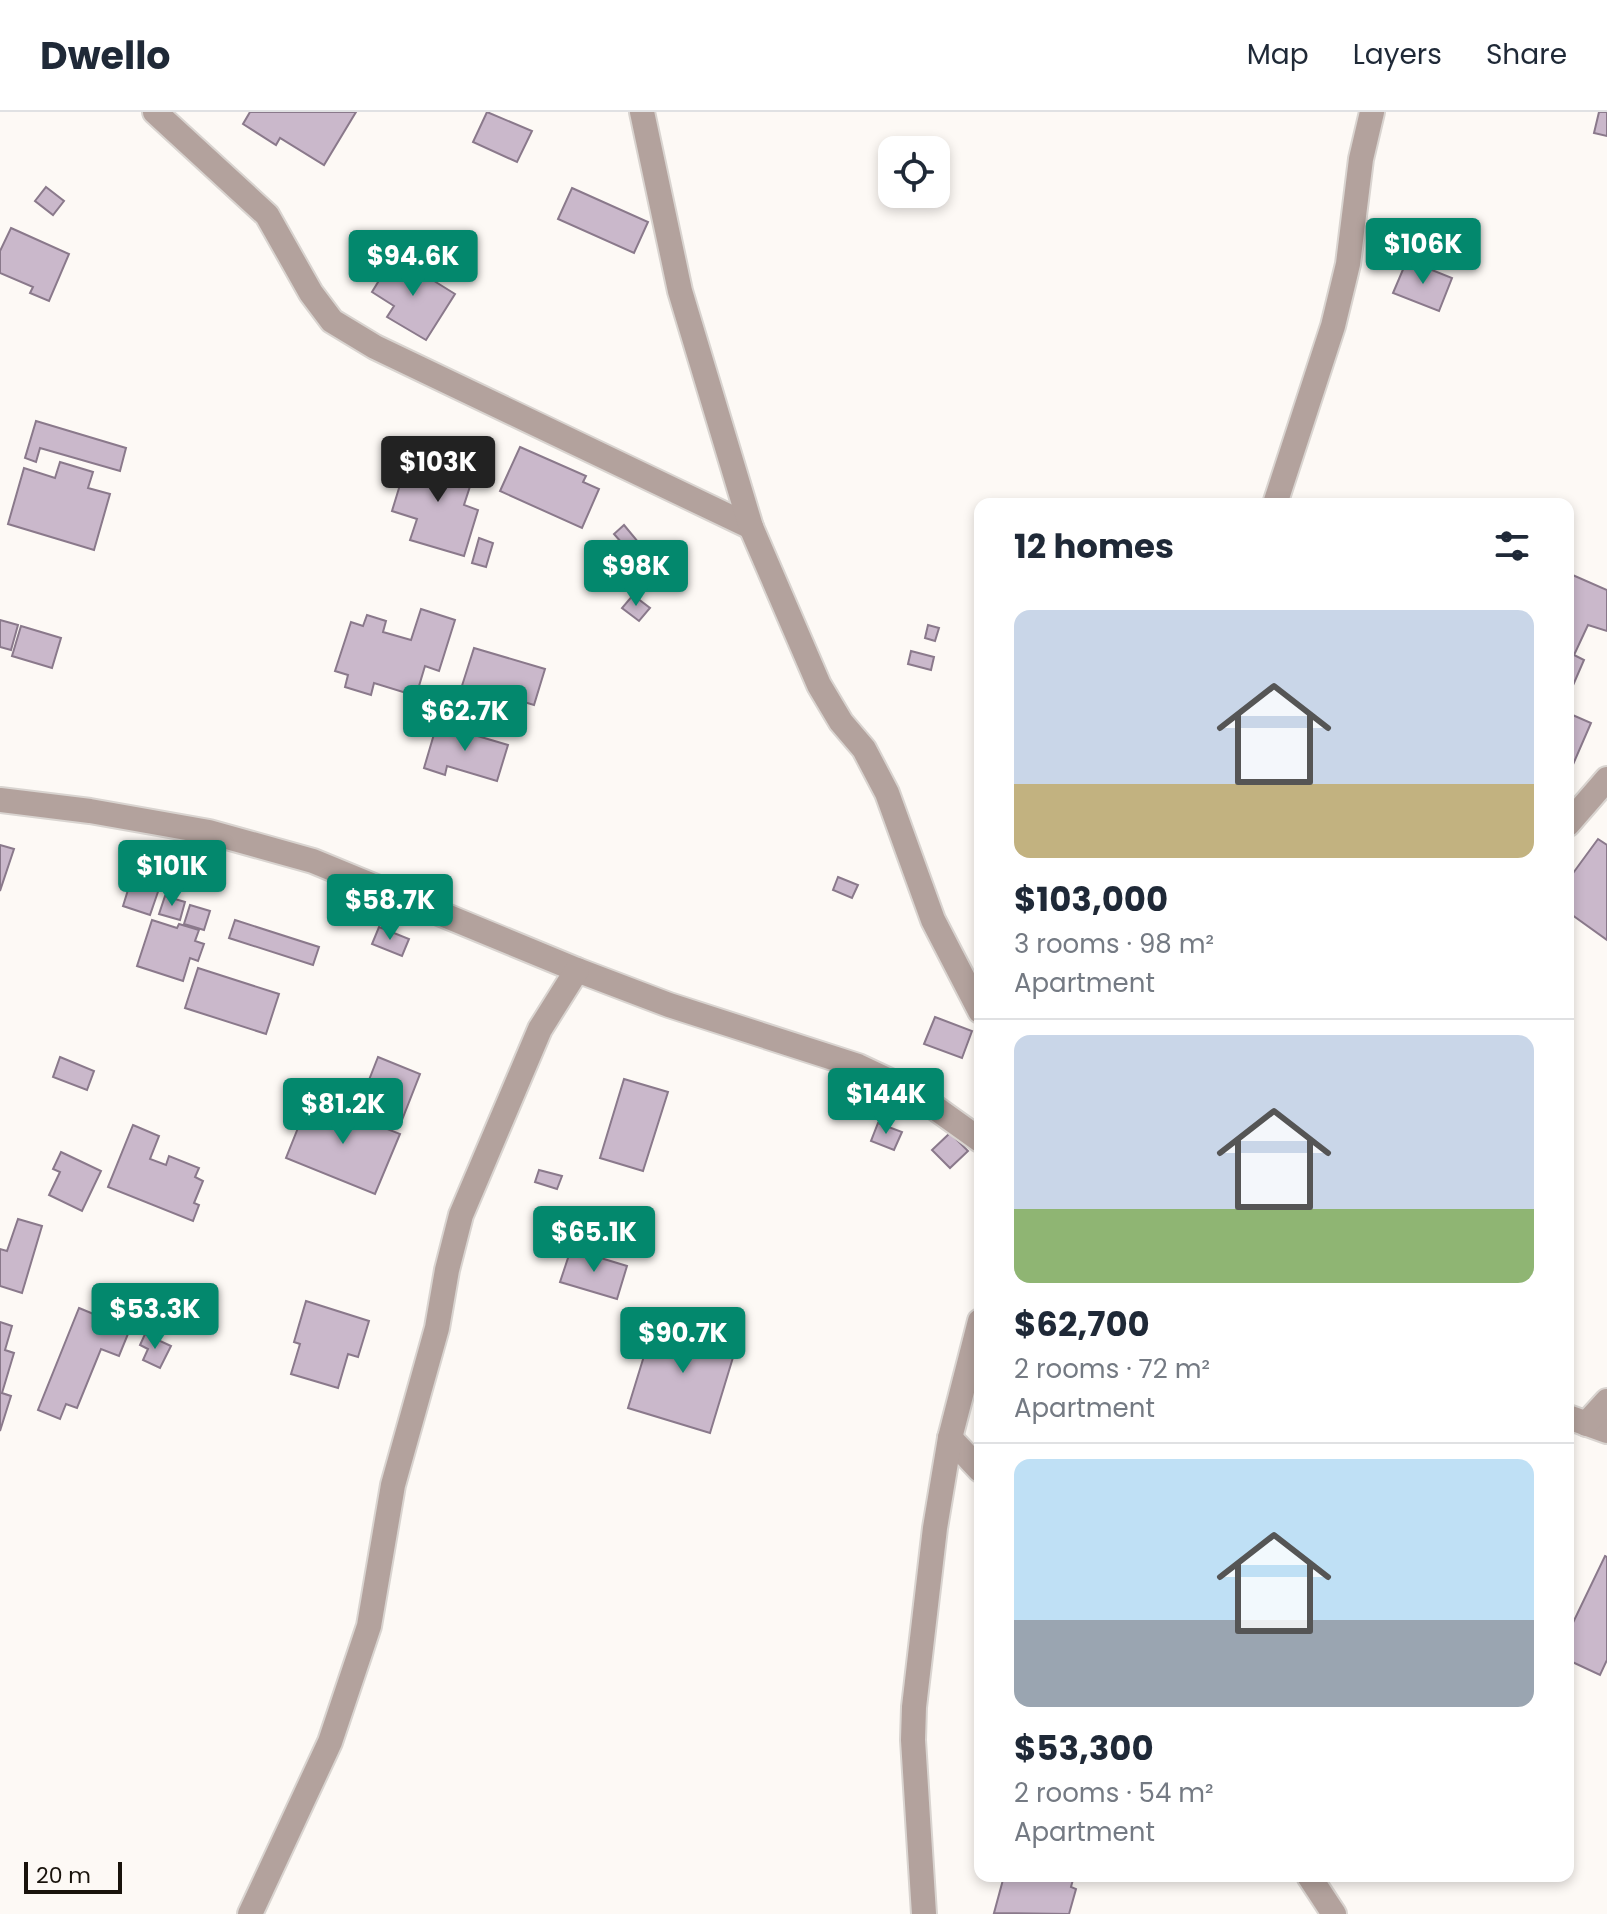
<!DOCTYPE html>
<html lang="en">
<head>
<meta charset="utf-8">
<style>
	:root { --surface:#fff; --page:#f2f2f3; --text:#1f2937; --muted:#747a83; --line:#e0e1e3; --accent:#03886d }
	body { margin:0; font-family:Poppins,sans-serif; background:var(--page); color:var(--text); height:100vh; display:flex; flex-direction:column; font-size:30px; white-space:nowrap }
	* { box-sizing:border-box; margin:0 }
	p { font-size:26px; color:var(--muted) }
	.icon { flex:none; width:44px; height:44px; fill:none; stroke:currentColor; stroke-width:2; stroke-linecap:round; stroke-linejoin:round }
	.map { position:relative; flex:1; overflow:hidden }
	.panel { position:absolute; left:974px; top:386px; width:600px; height:1384px; display:flex; flex-direction:column; background:var(--surface); border-radius:16px; box-shadow:0 4px 12px #0003 }
	.panel>* { flex:none }
	.tools { position:absolute; left:878px; top:24px; display:grid; gap:16px }
	.tools a { display:grid; place-items:center; width:72px; height:72px; border-radius:16px; background:var(--surface); box-shadow:0 4px 12px #0003; font-size:40px }
	.scale { position:absolute; left:24px; bottom:20px; width:98px; box-sizing:border-box; padding-left:8px; border:4px solid #19130c; border-top:0; font-size:22px; line-height:28px; white-space:nowrap; color:#19130c; -webkit-text-stroke:6px #fdf9f5; paint-order:stroke }
	.price { position:absolute; translate:-50% -68px; padding:0 18px; border-radius:8px; background:var(--accent); color:#fff; font-size:26px; line-height:52px; filter:drop-shadow(0 2px 4px #0008) }
	.price::after { content:''; position:absolute; left:50%; top:48px; width:24px; height:18px; margin-left:-12px; background:inherit; clip-path:polygon(0 0,100% 0,50% 100%) }
	.price.on { background:#222; color:#fff }
	ul { padding:0; list-style:none }
	li { display:grid; align-content:center; gap:16px; height:424px; padding:0 40px }
	li+li { border-top:2px solid var(--line) }
	li span { display:grid; place-items:center; height:248px; border-radius:16px; color:#555 }
	li>.icon { margin-inline-start:auto }
	span .icon { width:144px; height:144px; fill:#fffc; stroke-width:1 }
	li b { font-size:34px }
	h2 { display:flex; justify-content:space-between; align-items:center; height:96px; padding:0 40px; font-size:34px }
	header { display:flex; align-items:center; gap:48px; box-sizing:border-box; height:112px; padding:0 40px; background:var(--surface); border-bottom:2px solid var(--line) }
	header strong { font-size:38px }
	nav { display:flex; gap:44px; margin-inline-start:auto; font-size:28px }
	.map>svg:first-child { display:block }
	.building { fill:#cab8cb; stroke:#8a798b; stroke-width:2 }
	.lines { fill:none; stroke-linecap:round; stroke-linejoin:round }
	.street-casing { stroke:#d9d4d0; stroke-width:28 }
	.street { stroke:#b3a29d; stroke-width:24 }
</style>
</head>
<body>
<header>
<strong>Dwello</strong>
<nav><a>Map</a><a>Layers</a><a>Share</a></nav>
</header>
<div class="map">
<svg width="1607" height="1802" viewBox="0 0 1607 1802">
	<rect width="100%" height="100%" fill="#fdf9f5"/>
	<g class="building">
		<path d="M 250,0 L 356,0 L 324,53 L 280,26 L 276,33 L 243,12 Z"/>
		<path d="M 487,0 L 532,19 L 517,50 L 473,30 Z"/>
		<path d="M 1599,0 L 1607,0 L 1607,24 L 1594,21 Z"/>
		<path d="M 46,75 L 64,89 L 53,103 L 35,89 Z"/>
		<path d="M 572,76 L 648,110 L 634,141 L 558,107 Z"/>
		<path d="M 11,116 L 69,142 L 49,189 L 30,181 L 33,175 L 0,161 L 0,139 Z"/>
		<path d="M 394,144 L 455,182 L 426,228 L 387,205 L 394,194 L 372,180 Z"/>
		<path d="M 1407,148 L 1452,166 L 1439,199 L 1393,181 Z"/>
		<path d="M 36,309 L 126,336 L 120,359 L 40,336 L 36,350 L 25,346 Z"/>
		<path d="M 520,335 L 586,364 L 583,370 L 599,377 L 582,416 L 500,379 Z"/>
		<path d="M 420,342 L 475,359 L 464,393 L 478,398 L 464,444 L 410,428 L 417,407 L 392,399 L 403,363 L 412,367 Z"/>
		<path d="M 60,350 L 93,360 L 88,376 L 110,382 L 94,438 L 8,412 L 24,356 L 55,366 Z"/>
		<path d="M 624,413 L 639,431 L 629,439 L 614,422 Z"/>
		<path d="M 479,426 L 493,431 L 486,455 L 472,451 Z"/>
		<path d="M 1568,461 L 1607,478 L 1607,519 L 1588,513 L 1574,543 L 1584,548 L 1571,578 L 1568,576 Z"/>
		<path d="M 633,483 L 650,496 L 639,509 L 622,496 Z"/>
		<path d="M 421,497 L 455,508 L 439,559 L 425,554 L 416,584 L 374,571 L 371,583 L 345,575 L 348,563 L 335,559 L 351,510 L 363,514 L 367,503 L 386,509 L 383,520 L 411,528 Z"/>
		<path d="M 0,508 L 18,513 L 11,538 L 0,535 Z"/>
		<path d="M 928,513 L 939,516 L 935,529 L 925,526 Z"/>
		<path d="M 21,514 L 61,526 L 52,556 L 12,544 Z"/>
		<path d="M 474,536 L 545,557 L 534,593 L 484,578 L 482,587 L 460,580 Z"/>
		<path d="M 911,539 L 934,545 L 931,558 L 908,552 Z"/>
		<path d="M 1568,601 L 1591,611 L 1568,664 Z"/>
		<path d="M 437,612 L 508,633 L 497,669 L 447,654 L 445,663 L 424,656 Z"/>
		<path d="M 1598,727 L 1607,733 L 1607,828 L 1568,800 L 1568,768 Z"/>
		<path d="M 0,733 L 14,737 L 0,779 Z"/>
		<path d="M 138,738 L 202,753 L 197,774 L 145,761 L 147,754 L 135,751 Z"/>
		<path d="M 132,765 L 160,774 L 150,803 L 123,794 Z"/>
		<path d="M 838,765 L 858,773 L 852,786 L 833,778 Z"/>
		<path d="M 165,784 L 185,790 L 180,808 L 159,802 Z"/>
		<path d="M 190,793 L 210,799 L 204,818 L 184,812 Z"/>
		<path d="M 152,808 L 177,816 L 179,812 L 199,818 L 195,829 L 204,832 L 198,849 L 190,846 L 183,869 L 137,854 Z"/>
		<path d="M 235,808 L 319,835 L 313,853 L 229,826 Z"/>
		<path d="M 379,815 L 409,827 L 402,844 L 372,832 Z"/>
		<path d="M 198,856 L 279,882 L 266,922 L 185,896 Z"/>
		<path d="M 935,905 L 972,919 L 962,946 L 924,932 Z"/>
		<path d="M 60,945 L 94,959 L 87,978 L 53,965 Z"/>
		<path d="M 378,945 L 420,962 L 402,1008 L 360,991 Z"/>
		<path d="M 624,967 L 668,980 L 643,1059 L 600,1046 Z"/>
		<path d="M 310,986 L 400,1022 L 375,1082 L 286,1046 Z"/>
		<path d="M 878,1011 L 902,1020 L 894,1038 L 871,1029 Z"/>
		<path d="M 133,1013 L 159,1024 L 150,1047 L 166,1053 L 169,1044 L 199,1056 L 195,1065 L 203,1069 L 194,1091 L 199,1093 L 193,1109 L 108,1075 Z"/>
		<path d="M 950,1021 L 968,1039 L 950,1056 L 932,1038 Z"/>
		<path d="M 61,1040 L 101,1059 L 82,1099 L 49,1083 L 60,1060 L 53,1057 Z"/>
		<path d="M 539,1058 L 562,1064 L 557,1077 L 535,1070 Z"/>
		<path d="M 18,1107 L 42,1114 L 22,1181 L 0,1174 L 0,1137 L 7,1139 Z"/>
		<path d="M 571,1137 L 627,1154 L 617,1187 L 560,1170 Z"/>
		<path d="M 306,1189 L 369,1209 L 358,1245 L 348,1242 L 338,1276 L 291,1262 L 300,1232 L 294,1230 Z"/>
		<path d="M 79,1196 L 130,1217 L 119,1244 L 101,1237 L 77,1296 L 66,1292 L 60,1307 L 38,1298 Z"/>
		<path d="M 656,1205 L 738,1229 L 710,1321 L 628,1296 Z"/>
		<path d="M 0,1210 L 12,1214 L 5,1238 L 14,1241 L 2,1281 L 11,1284 L 0,1319 Z"/>
		<path d="M 145,1222 L 171,1234 L 160,1256 L 143,1248 L 148,1237 L 140,1233 Z"/>
		<path d="M 1605,1444 L 1607,1445 L 1607,1548 L 1600,1563 L 1568,1548 L 1568,1521 Z"/>
		<path d="M 1004,1764 L 1074,1764 L 1071,1775 L 1076,1777 L 1069,1802 L 994,1801 Z"/>
	</g>
	<g class="lines">
		<g class="street-casing">
			<g id="street">
				<path d="M 155,0 L 267,103 L 311,181 L 332,209 L 375,235 L 751,415"/>
				<path d="M 642,0 L 680,179 L 751,415 L 819,573 L 841,610 L 864,637 L 887,681 L 933,808 L 980,899"/>
				<path d="M 1275,392 L 1333,214 L 1348,152 L 1361,47 L 1372,0"/>
				<path d="M 0,688 L 90,699 L 209,720 L 313,749 L 577,858 L 669,893 L 858,954 L 913,980 L 980,1028"/>
				<path d="M 1568,712 L 1607,667"/>
				<path d="M 1568,1305 L 1607,1319"/>
				<path d="M 1586,1312 L 1607,1289"/>
				<path d="M 950,1326 L 980,1358"/>
				<path d="M 1309,1764 L 1334,1802"/>
				<path d="M 250,1802 L 330,1630 L 369,1514 L 393,1373 L 437,1216 L 447,1158 L 461,1103 L 540,917 L 577,858"/>
				<path d="M 924,1802 L 913,1628 L 914,1595 L 935,1416 L 950,1326 L 980,1209"/>
			</g>
		</g>
		<use href="#street" class="street"/>
	</g>
</svg>
<div class="tools">
<a><svg class="icon" aria-label="locate" viewBox="0 0 24 24"><circle cx="12" cy="12" r="6"/><path d="M12 2v4M12 18v4M2 12h4M18 12h4"/></svg></a>
</div>
<div class="scale">20 m</div>
<b class="price" style="left:1423px;top:174px">$106K</b>
<b class="price" style="left:413px;top:186px">$94.6K</b>
<b class="price on" style="left:438px;top:392px">$103K</b>
<b class="price" style="left:636px;top:496px">$98K</b>
<b class="price" style="left:465px;top:641px">$62.7K</b>
<b class="price" style="left:172px;top:796px">$101K</b>
<b class="price" style="left:390px;top:830px">$58.7K</b>
<b class="price" style="left:886px;top:1024px">$144K</b>
<b class="price" style="left:343px;top:1034px">$81.2K</b>
<b class="price" style="left:594px;top:1162px">$65.1K</b>
<b class="price" style="left:155px;top:1239px">$53.3K</b>
<b class="price" style="left:683px;top:1263px">$90.7K</b>
<section class="panel">
<h2>12 homes<svg class="icon" aria-label="filters" viewBox="0 0 24 24"><path d="M4 7h16M4 17h16"/><circle cx="9" cy="7" r="2"/><circle cx="15" cy="17" r="2"/></svg></h2>
<ul>
<li><span style="background:linear-gradient(#c9d6e8 70%,#c2b280 0)"><svg class="icon" aria-label="home" viewBox="0 0 24 24"><path d="M3 11l9-7 9 7M6 9v11h12V9"/></svg></span><div><b>$103,000</b><p>3 rooms · 98 m²</p><p>Apartment</p></div></li>
<li><span style="background:linear-gradient(#c9d6e8 70%,#8fb573 0)"><svg class="icon" aria-label="home" viewBox="0 0 24 24"><path d="M3 11l9-7 9 7M6 9v11h12V9"/></svg></span><div><b>$62,700</b><p>2 rooms · 72 m²</p><p>Apartment</p></div></li>
<li><span style="background:linear-gradient(#bfe0f5 65%,#9aa5b1 0)"><svg class="icon" aria-label="home" viewBox="0 0 24 24"><path d="M3 11l9-7 9 7M6 9v11h12V9"/></svg></span><div><b>$53,300</b><p>2 rooms · 54 m²</p><p>Apartment</p></div></li>
</ul>
</section>
</div>
</body>
</html>
